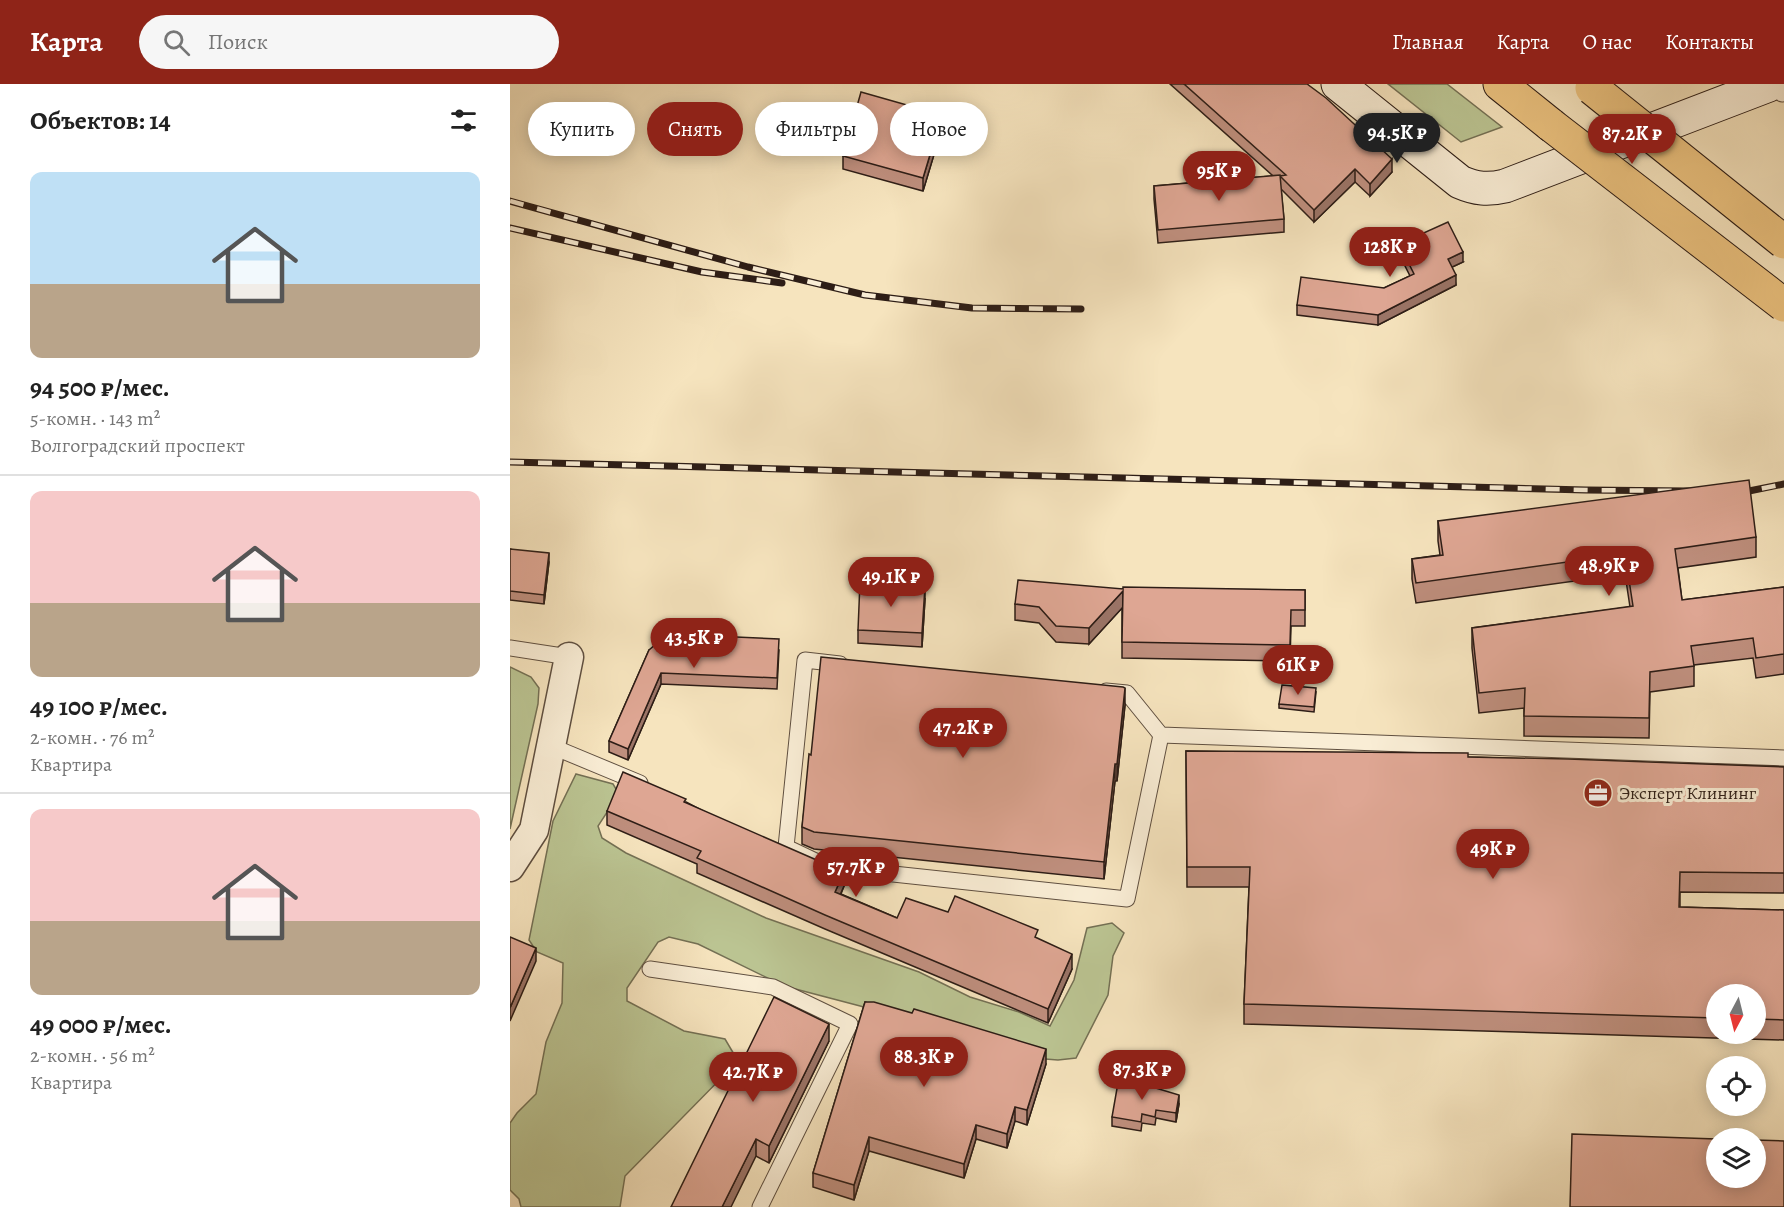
<!DOCTYPE html>
<html lang="ru">
<head>
<meta charset="utf-8">
<style>
	:root { --surface:#fff; --page:#f6f6f6; --text:#222; --muted:#767676; --line:#e0e0e0; --accent:#8f2418 }
	body { margin:0; font-family:Alegreya,serif; background:var(--page); color:var(--text); height:100vh; display:flex; flex-direction:column; font-size:22px; white-space:nowrap }
	* { box-sizing:border-box; margin:0 }
	p { font-size:20px; color:var(--muted) }
	.icon { flex:none; width:33px; height:33px; fill:none; stroke:currentColor; stroke-width:2; stroke-linecap:round; stroke-linejoin:round }
	.map { position:relative; flex:1; overflow:hidden }
	.panel { display:flex; flex-direction:column; background:var(--surface); width:510px }
	.panel>* { flex:none }
	.guide { position:absolute; left:18px; top:18px; width:570px; height:54px; display:flex; gap:12px }
	.needle { width:39px; rotate:187deg }
	.controls { position:absolute; left:1196px; top:900px; display:grid; gap:12px }
	.controls a { display:grid; place-items:center; width:60px; height:60px; border-radius:50%; background:var(--surface); box-shadow:0 3px 15px #0003; font-size:30px }
	.price { position:absolute; translate:-50% -51px; padding:0 14px; border-radius:21px; background:var(--accent); color:#fff; font-size:20px; line-height:39px; filter:drop-shadow(0 2px 3px #0008) }
	.price::after { content:''; position:absolute; left:50%; top:36px; width:18px; height:14px; margin-left:-9px; background:inherit; clip-path:polygon(0 0,100% 0,50% 100%) }
	.price.current { background:#222; color:#fff }
	ul { padding:0; list-style:none }
	li { display:grid; align-content:center; gap:12px; height:318px; padding:0 30px }
	li+li { border-top:2px solid var(--line) }
	li span { display:grid; place-items:center; height:186px; border-radius:12px; color:#555 }
	li>.icon { margin-inline-start:auto }
	span .icon { width:108px; height:108px; fill:#fffc; stroke-width:1 }
	li b { font-size:26px }
	h2 { display:flex; justify-content:space-between; align-items:center; height:72px; padding:0 30px; font-size:26px }
	.tag { padding:0 21px; border-radius:27px; background:var(--surface); box-shadow:0 3px 15px #0003; font-size:21px; line-height:54px }
	.tag.current { background:var(--accent); color:#fff }
	header { display:flex; align-items:center; gap:36px; box-sizing:border-box; height:84px; padding:0 30px; background:var(--accent); color:#fff }
	header strong { font-size:28px }
	nav { display:flex; gap:33px; margin-inline-start:auto; font-size:21px }
	.search { width:420px; height:54px; background:var(--page); display:flex; align-items:center; gap:15px; box-sizing:border-box; padding:0 21px; border-radius:33px; color:var(--muted); font-size:22px }
	main { display:flex; flex:1; min-height:0 }
	.map>svg:first-child { display:block }
	.green { fill:#bbc492; stroke:#747054; stroke-width:1.5 }
	.lines { fill:none; stroke-linecap:round; stroke-linejoin:round }
	.lane-casing { stroke:#5f4f40; stroke-width:17 }
	.street-casing { stroke:#5f4f40; stroke-width:31 }
	.secondary-casing { stroke:#2d1d16; stroke-width:35 }
	.primary-casing { stroke:#2d1d16; stroke-width:35 }
	.lane { stroke:#f9edd5; stroke-width:15 }
	.street { stroke:#f9edd5; stroke-width:28 }
	.secondary { stroke:#f9edd5; stroke-width:33 }
	.primary { stroke:#ebc27f; stroke-width:33 }
	.rail-casing { stroke:#2d1d16; stroke-width:7 }
	.rail { stroke:#f9edd5; stroke-width:4.5; stroke-dasharray:14; stroke-linecap:butt }
	.primary-bridge-casing { stroke:#2d1d16; stroke-width:35; stroke-linecap:butt }
	.primary-bridge { stroke:#ebc27f; stroke-width:33 }
	.wall { fill:#bf8f7e; stroke:#2d1d16; stroke-width:1.5; fill-rule:evenodd }
	.shaded-wall { fill:#9b7467; stroke:#2d1d16; stroke-width:1.5 }
	.building { fill:#dea693; stroke:#2d1d16; stroke-width:1.5 }
	.labels { text-anchor:middle; dominant-baseline:central; stroke-width:6; stroke-linejoin:round; paint-order:stroke }
	.poi-label { font-size:18px; fill:#2d1d16; stroke:#f9edd5; text-anchor:start }
</style>
</head>
<body>
<header>
<strong>Карта</strong>
<div class="search"><svg class="icon" aria-label="search" viewBox="0 0 24 24"><circle cx="10" cy="10" r="6"/><path d="M15 15l6 6"/></svg>Поиск</div>
<nav><a>Главная</a><a>Карта</a><a>О нас</a><a>Контакты</a></nav>
</header>
<main>
<section class="panel">
<h2>Объектов: 14<svg class="icon" aria-label="filters" viewBox="0 0 24 24"><path d="M4 7h16M4 17h16"/><circle cx="9" cy="7" r="2"/><circle cx="15" cy="17" r="2"/></svg></h2>
<ul>
<li><span style="background:linear-gradient(#bfe0f5 60%,#b9a48a 0)"><svg class="icon" aria-label="home" viewBox="0 0 24 24"><path d="M3 11l9-7 9 7M6 9v11h12V9"/></svg></span><div><b>94 500 ₽/мес.</b><p>5-комн. · 143 m²</p><p>Волгоградский проспект</p></div></li>
<li><span style="background:linear-gradient(#f6c9c9 60%,#b9a48a 0)"><svg class="icon" aria-label="home" viewBox="0 0 24 24"><path d="M3 11l9-7 9 7M6 9v11h12V9"/></svg></span><div><b>49 100 ₽/мес.</b><p>2-комн. · 76 m²</p><p>Квартира</p></div></li>
<li><span style="background:linear-gradient(#f6c9c9 60%,#b9a48a 0)"><svg class="icon" aria-label="home" viewBox="0 0 24 24"><path d="M3 11l9-7 9 7M6 9v11h12V9"/></svg></span><div><b>49 000 ₽/мес.</b><p>2-комн. · 56 m²</p><p>Квартира</p></div></li>
</ul>
</section>
<div class="map">
<svg width="1274" height="1123" viewBox="0 0 1274 1123">
	<rect width="100%" height="100%" fill="#f6e4be"/>
	<filter id="stains"><feTurbulence type="fractalNoise" baseFrequency=".00333" numOctaves="4"/><feColorMatrix values="0 0 0 0 .2 0 0 0 0 .09 0 0 0 0 .02 0 0 0 .5 -.17"/></filter>
	<radialGradient id="worn" r=".72"><stop offset=".6" stop-color="#630" stop-opacity="0"/><stop offset="1" stop-color="#630" stop-opacity=".3"/></radialGradient>
	<g class="green">
		<path d="M 878,0 L 937,0 L 992,43 L 951,58 Z"/>
		<path d="M 0,583 L 21,593 L 29,604 L 28,620 L 0,745 Z"/>
		<path d="M 66,690 L 103,700 L 109,710 L 88,742 L 92,754 L 116,769 L 256,834 L 409,888 L 460,913 L 509,928 L 540,942 L 564,896 L 577,844 L 602,839 L 614,849 L 603,872 L 598,911 L 566,974 L 548,976 L 522,974 L 373,928 L 274,902 L 188,860 L 159,853 L 148,858 L 117,904 L 117,917 L 174,947 L 215,955 L 228,977 L 115,1092 L 110,1123 L 11,1123 L 9,1115 L 0,1106 L 0,1039 L 7,1029 L 26,1010 L 36,958 L 52,919 L 53,879 L 27,868 L 19,856 L 43,737 Z"/>
	</g>
	<g class="lines">
		<g class="lane-casing">
			<g id="lane">
				<path d="M 1272,10 L 1274,8"/>
				<path d="M 0,564 L 59,573"/>
				<path d="M 330,580 L 295,576 L 276,763 L 318,783 L 617,815 L 651,651"/>
				<path d="M 596,607 L 617,609 L 651,651 L 1274,674"/>
				<path d="M 41,662 L 130,699"/>
				<path d="M 140,885 L 263,903 L 340,940 L 250,1123"/>
			</g>
		</g>
		<g class="street-casing">
			<path id="street" d="M 0,783 L 24,746 L 59,573"/>
		</g>
		<g class="secondary-casing">
			<path id="secondary" d="M 828,0 L 950,98 C 966,105 978,106 995,102 L 1259,1"/>
		</g>
		<g class="primary-casing">
			<path id="primary" d="M 990,0 L 1041,41"/>
		</g>
		<use href="#lane" class="lane"/>
		<use href="#street" class="street"/>
		<use href="#secondary" class="secondary"/>
		<use href="#primary" class="primary"/>
		<g class="rail-casing">
			<g id="rail">
				<path d="M 0,117 L 238,183 L 355,211 L 462,224 L 571,225"/>
				<path d="M 0,144 L 192,188 L 272,199"/>
				<path d="M 0,378 L 1076,406 L 1179,407"/>
				<path d="M 1224,407 L 1239,407 L 1274,400"/>
			</g>
		</g>
		<use href="#rail" class="rail"/>
		<g class="primary-bridge-casing">
			<g id="primary-bridge">
				<path d="M 1082,4 L 1274,158"/>
				<path d="M 1041,41 L 1274,221"/>
			</g>
		</g>
		<use href="#primary-bridge" class="primary-bridge"/>
	</g>
	<g class="wall">
		<path d="M 660,0 L 797,0 L 882,88 L 860,112 L 845,98 L 804,138 L 771,105 L 774,135 L 774,148 L 648,159 L 644,115 L 644,102 L 763,92 Z"/>
		<path d="M 432,44 L 413,107 L 333,85 L 333,72 Z"/>
		<path d="M 889,160 L 953,178 L 942,183 L 946,201 L 868,241 L 787,231 L 787,221 L 874,204 L 900,192 L 889,170 Z"/>
		<path d="M 928,437 L 1246,453 L 1246,473 L 1168,484 L 1172,516 L 1274,503 L 1274,590 L 1246,594 L 1243,574 L 1184,581 L 1184,602 L 1140,608 L 1139,654 L 1014,652 L 1014,624 L 969,629 L 962,564 L 962,544 L 1120,523 L 1115,490 L 906,519 L 902,495 L 902,475 L 930,471 L 928,457 Z"/>
		<path d="M 0,465 L 39,478 L 34,520 L 0,516 Z"/>
		<path d="M 613,505 L 795,506 L 795,542 L 781,542 L 780,577 L 612,574 L 612,524 L 579,560 L 546,558 L 529,539 L 505,536 L 505,520 Z"/>
		<path d="M 415,515 L 412,563 L 348,559 L 348,546 Z"/>
		<path d="M 139,566 L 269,566 L 267,605 L 151,600 L 118,676 L 99,668 L 99,657 Z"/>
		<path d="M 806,608 L 804,628 L 769,624 L 769,620 Z"/>
		<path d="M 615,621 L 607,697 L 605,697 L 594,795 L 304,765 L 292,760 L 292,743 L 301,671 Z"/>
		<path d="M 676,667 L 958,673 L 1274,683 L 1274,809 L 1170,808 L 1170,823 L 1274,826 L 1274,956 L 734,940 L 734,920 L 739,803 L 677,803 ZM 1206,910 L 1245,910 L 1245,950 L 1206,950 Z"/>
		<path d="M 176,718 L 334,802 L 331,810 L 387,834 L 438,828 L 528,855 L 562,885 L 538,939 L 315,845 L 187,789 L 187,780 L 97,741 L 97,727 Z"/>
		<path d="M 355,918 L 536,980 L 517,1041 L 505,1037 L 497,1064 L 466,1055 L 454,1094 L 359,1067 L 344,1116 L 303,1103 L 303,1089 Z"/>
		<path d="M 319,957 L 259,1079 L 246,1072 L 161,1123 Z"/>
		<path d="M 669,1020 L 666,1038 L 646,1034 L 645,1041 L 632,1039 L 631,1047 L 602,1042 L 602,1033 Z"/>
	</g>
	<g class="shaded-wall">
		<path d="M 432,31 L 432,44 L 413,107 L 413,94 Z"/>
		<path d="M 882,75 L 882,88 L 860,112 L 860,100 Z"/>
		<path d="M 845,85 L 845,98 L 804,138 L 804,126 Z"/>
		<path d="M 953,168 L 953,178 L 938,185 L 938,175 Z"/>
		<path d="M 946,191 L 946,201 L 868,241 L 868,231 Z"/>
		<path d="M 39,469 L 39,478 L 34,520 L 34,511 Z"/>
		<path d="M 415,502 L 415,515 L 412,563 L 412,549 Z"/>
		<path d="M 613,507 L 613,523 L 579,560 L 579,544 Z"/>
		<path d="M 151,589 L 151,600 L 118,676 L 118,665 Z"/>
		<path d="M 615,604 L 615,621 L 607,697 L 607,680 Z"/>
		<path d="M 605,680 L 605,697 L 594,795 L 594,778 Z"/>
		<path d="M 334,788 L 334,802 L 325,822 L 325,808 Z"/>
		<path d="M 26,864 L 26,877 L 0,937 L 0,924 Z"/>
		<path d="M 562,870 L 562,885 L 538,939 L 538,925 Z"/>
		<path d="M 319,940 L 319,957 L 259,1079 L 259,1062 Z"/>
		<path d="M 536,965 L 536,980 L 517,1041 L 517,1026 Z"/>
		<path d="M 669,1011 L 669,1020 L 666,1038 L 666,1029 Z"/>
		<path d="M 505,1023 L 505,1037 L 497,1064 L 497,1050 Z"/>
		<path d="M 466,1041 L 466,1055 L 454,1094 L 454,1080 Z"/>
		<path d="M 359,1053 L 359,1067 L 344,1116 L 344,1101 Z"/>
		<path d="M 246,1055 L 246,1072 L 221,1123 L 212,1123 Z"/>
	</g>
	<g class="building">
		<path d="M 674,0 L 797,0 L 816,14 L 882,75 L 860,100 L 845,85 L 804,126 L 770,92 L 776,91 Z"/>
		<path d="M 351,8 L 432,31 L 413,94 L 333,72 Z"/>
		<path d="M 770,91 L 774,135 L 648,146 L 644,102 Z"/>
		<path d="M 938,138 L 953,168 L 938,175 L 946,191 L 868,231 L 787,221 L 791,193 L 874,204 L 904,190 L 889,160 Z"/>
		<path d="M 1239,396 L 1246,453 L 1165,465 L 1172,516 L 1274,503 L 1274,570 L 1246,574 L 1243,554 L 1181,562 L 1184,582 L 1140,588 L 1139,634 L 1014,632 L 1015,604 L 969,609 L 962,544 L 1123,522 L 1115,470 L 906,499 L 902,475 L 933,471 L 928,437 Z"/>
		<path d="M 0,465 L 39,469 L 34,511 L 0,507 Z"/>
		<path d="M 508,496 L 613,505 L 613,503 L 795,506 L 795,526 L 781,526 L 780,561 L 612,558 L 613,507 L 579,544 L 546,542 L 529,523 L 505,520 Z"/>
		<path d="M 350,498 L 415,502 L 412,549 L 348,546 Z"/>
		<path d="M 158,550 L 269,555 L 267,594 L 151,589 L 118,665 L 99,657 L 139,566 Z"/>
		<path d="M 311,573 L 613,603 L 615,604 L 607,680 L 605,680 L 594,778 L 304,748 L 292,743 L 299,670 L 301,671 Z"/>
		<path d="M 772,601 L 806,604 L 804,623 L 769,620 Z"/>
		<path d="M 676,667 L 958,669 L 958,673 L 1058,675 L 1274,683 L 1274,789 L 1170,788 L 1169,823 L 1274,826 L 1274,936 L 1245,935 L 1245,910 L 1206,910 L 1206,934 L 734,920 L 740,783 L 677,783 Z"/>
		<path d="M 113,688 L 176,715 L 174,718 L 334,788 L 325,808 L 387,834 L 396,814 L 438,828 L 445,812 L 528,846 L 525,853 L 562,870 L 538,925 L 315,831 L 187,774 L 191,767 L 97,727 Z"/>
		<path d="M 0,853 L 26,864 L 0,924 Z"/>
		<path d="M 264,913 L 319,940 L 259,1062 L 246,1055 L 212,1123 L 161,1123 Z"/>
		<path d="M 355,918 L 364,918 L 402,929 L 404,925 L 536,965 L 517,1026 L 505,1023 L 497,1050 L 466,1041 L 454,1080 L 359,1053 L 344,1101 L 303,1089 Z"/>
		<path d="M 609,993 L 669,1011 L 666,1029 L 646,1026 L 645,1033 L 632,1030 L 631,1038 L 602,1033 Z"/>
		<path d="M 1062,1050 L 1206,1055 L 1206,1094 L 1245,1094 L 1245,1056 L 1274,1057 L 1274,1123 L 1060,1123 Z"/>
	</g>
	<defs>
		<g id="office-disc" transform="scale(1.5)"><circle r="9.5" fill="#8f2418" stroke="#f9edd5"/><path d="M-6-3h4V-5.5h4V-3h4V5H-6ZM-1-4.5V-3h2v-1.5ZM-6 0V1H6V0Z" fill="#fff"/></g>
	</defs>
	<g fill-rule="evenodd">
		<use href="#office-disc" x="1088" y="709"/>
	</g>
	<g class="labels">
		<g class="poi-label">
			<text x="1109" y="709">Эксперт Клининг</text>
		</g>
	</g>
	<rect width="100%" height="100%" filter="url(#stains)"/>
	<rect width="100%" height="100%" fill="url(#worn)"/>
</svg>
<div class="controls">
<a><svg class="needle" viewBox="-14 -14 28 28"><path d="M0-13l5 13h-10z" fill="#e53935"/><path d="M0 13l5-13h-10z" fill="#767676"/></svg></a>
<a><svg class="icon" aria-label="locate" viewBox="0 0 24 24"><circle cx="12" cy="12" r="6"/><path d="M12 2v4M12 18v4M2 12h4M18 12h4"/></svg></a>
<a><svg class="icon" aria-label="layers" viewBox="0 0 24 24"><path d="M12 4l9 5-9 5-9-5zM3 14l9 5 9-5"/></svg></a>
</div>
<b class="price current" style="left:887px;top:80px">94.5K ₽</b>
<b class="price" style="left:1122px;top:81px">87.2K ₽</b>
<b class="price" style="left:709px;top:118px">95K ₽</b>
<b class="price" style="left:880px;top:194px">128K ₽</b>
<b class="price" style="left:1099px;top:513px">48.9K ₽</b>
<b class="price" style="left:381px;top:524px">49.1K ₽</b>
<b class="price" style="left:184px;top:585px">43.5K ₽</b>
<b class="price" style="left:788px;top:612px">61K ₽</b>
<b class="price" style="left:453px;top:675px">47.2K ₽</b>
<b class="price" style="left:983px;top:796px">49K ₽</b>
<b class="price" style="left:346px;top:814px">57.7K ₽</b>
<b class="price" style="left:414px;top:1004px">88.3K ₽</b>
<b class="price" style="left:632px;top:1017px">87.3K ₽</b>
<b class="price" style="left:243px;top:1019px">42.7K ₽</b>
<div class="guide">
<a class="tag">Купить</a>
<a class="tag current">Снять</a>
<a class="tag">Фильтры</a>
<a class="tag">Новое</a>
</div>
</div>
</main>
</body>
</html>
